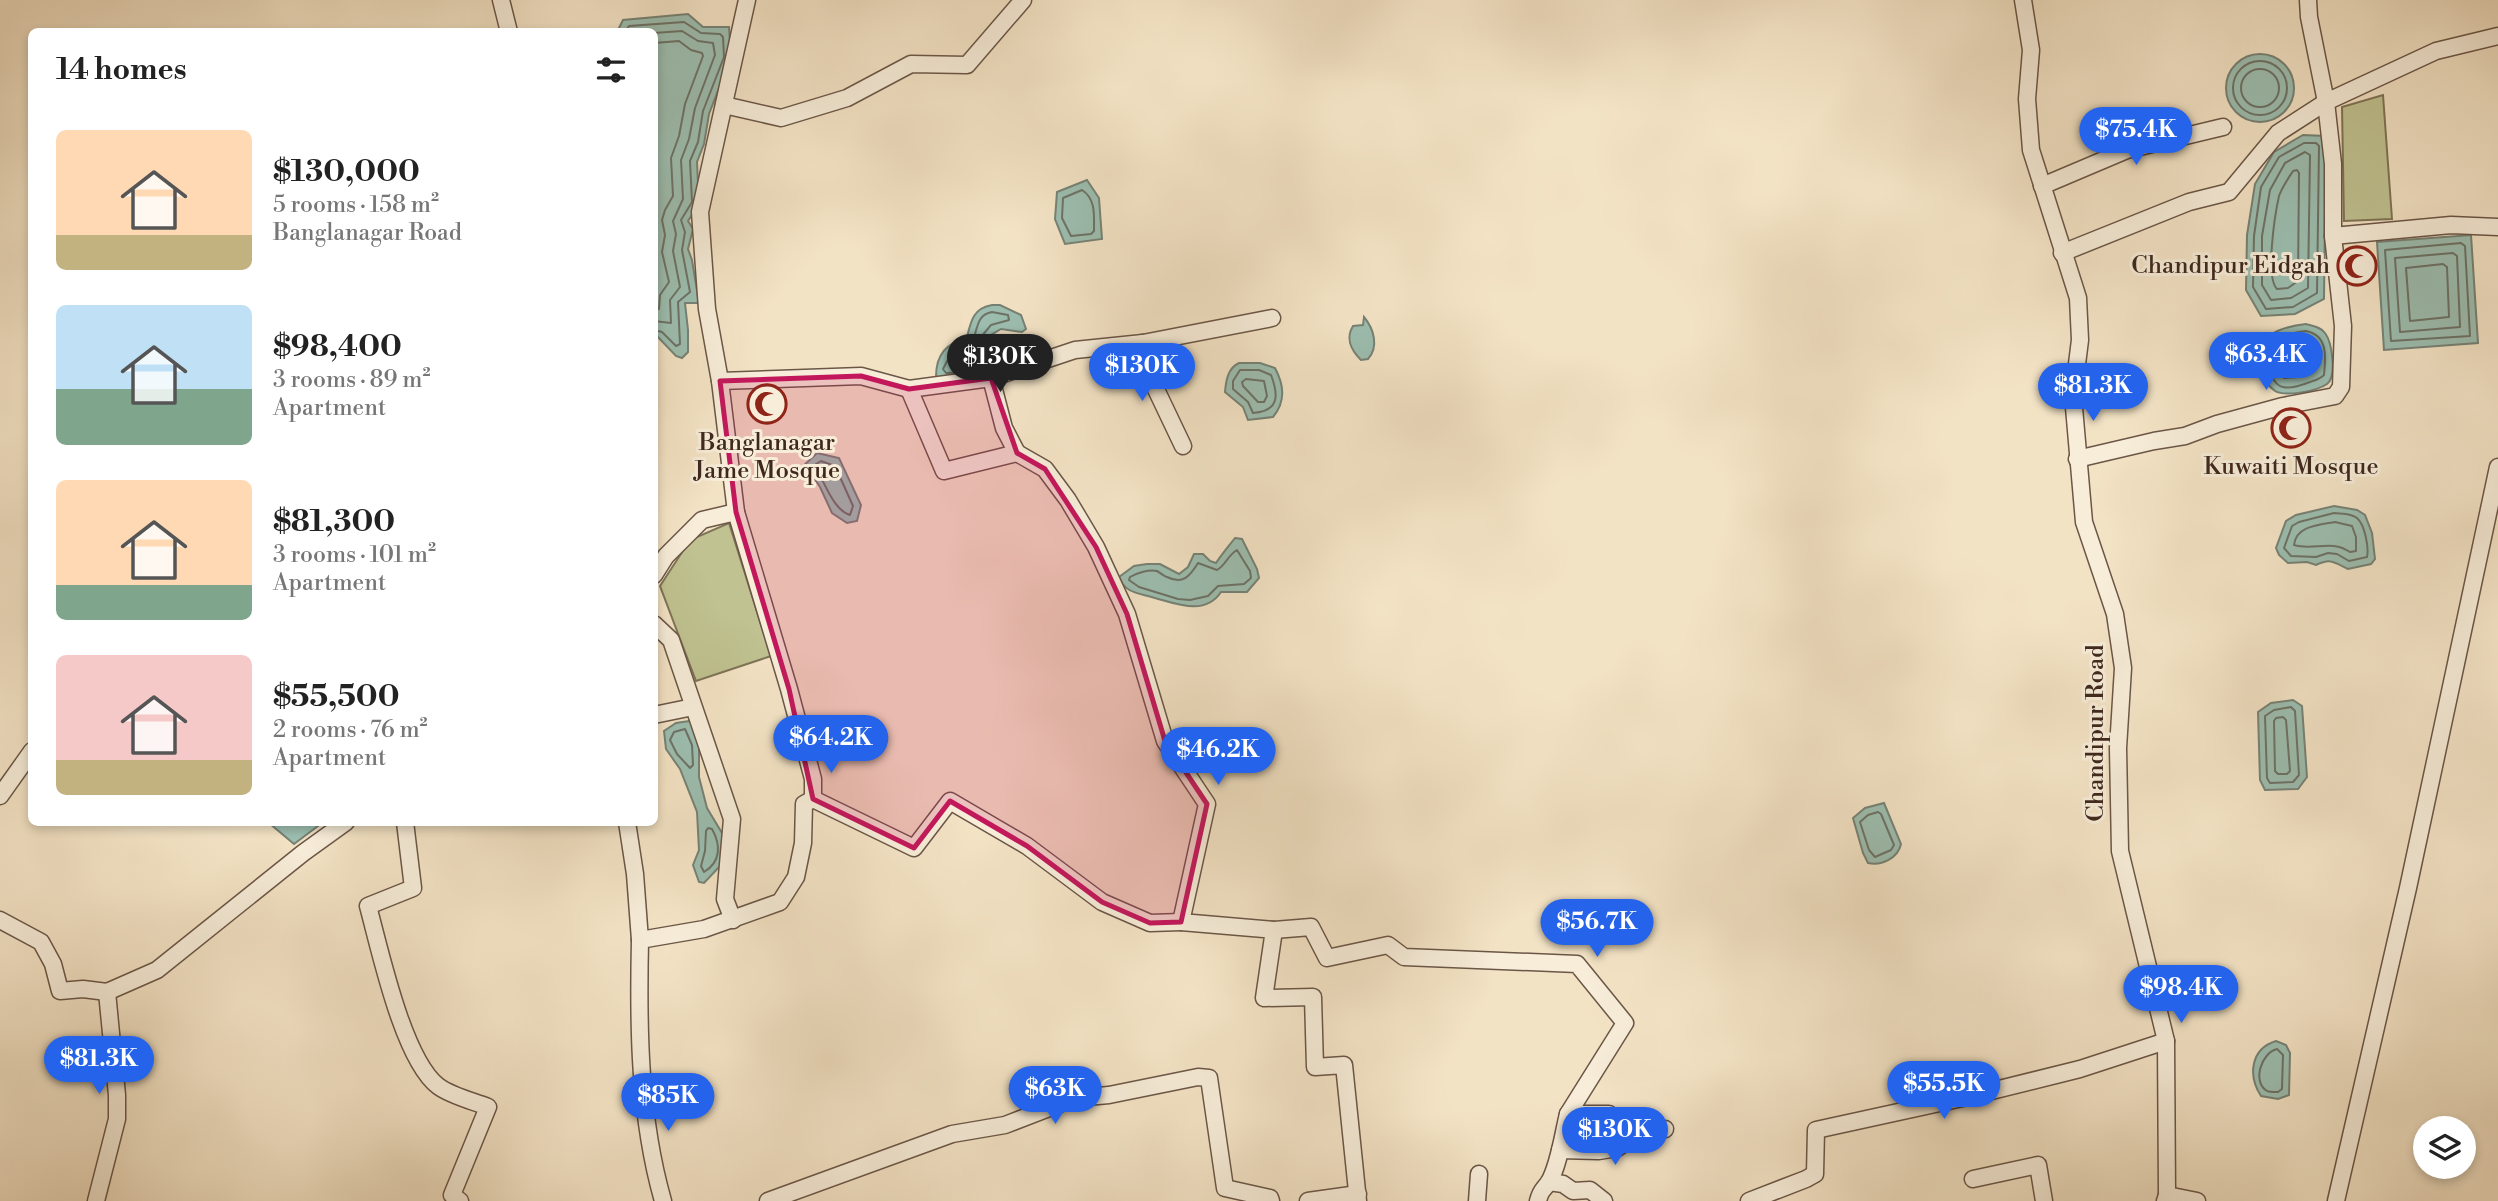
<!DOCTYPE html>
<html lang="en">
<head>
<meta charset="utf-8">
<style>
	:root { --surface:#fff; --page:#f6f6f6; --text:#222; --muted:#767676; --accent:#2563eb }
	body { margin:0; font-family:"Libre Bodoni",serif; background:var(--page); color:var(--text); height:100vh; display:flex; flex-direction:column; font-size:26px; white-space:nowrap }
	* { box-sizing:border-box; margin:0 }
	p { font-size:23px; color:var(--muted) }
	.icon { flex:none; width:38px; height:38px; fill:none; stroke:currentColor; stroke-width:2; stroke-linecap:round; stroke-linejoin:round }
	.map { position:relative; flex:1; overflow:hidden }
	.side { position:absolute; left:28px; top:28px; width:630px; height:798px; display:flex; flex-direction:column; background:var(--surface); border-radius:10px; box-shadow:0 4px 10px #0003 }
	.side>* { flex:none }
	.tools { position:absolute; left:2413px; top:1116px; display:grid; gap:14px }
	.tools a { display:grid; place-items:center; width:63px; height:63px; border-radius:50%; background:var(--surface); box-shadow:0 4px 10px #0003; font-size:35px }
	.price { position:absolute; translate:-50% -60px; padding:0 16px; border-radius:24px; background:var(--accent); color:#fff; font-size:23px; line-height:46px; filter:drop-shadow(0 2px 4px #0008) }
	.price::after { content:''; position:absolute; left:50%; top:42px; width:21px; height:16px; margin-left:-10px; background:inherit; clip-path:polygon(0 0,100% 0,50% 100%) }
	.price.selected { background:#222; color:#fff }
	ul { padding:0; list-style:none }
	li { display:flex; align-items:center; gap:21px; height:175px; padding:0 28px }
	li span { display:grid; place-items:center; flex:none; width:196px; height:140px; border-radius:10px; color:#555 }
	li>.icon { margin-inline-start:auto }
	span .icon { width:84px; height:84px; fill:#fffc; stroke-width:1 }
	li b { font-size:30px }
	h2 { display:flex; justify-content:space-between; align-items:center; height:84px; padding:0 28px; font-size:30px }
	.map>svg:first-child { display:block }
	.green { fill:#c0c291; stroke:#7f7457; stroke-width:2 }
	.water { fill:#9cbeb0; stroke:#768275; stroke-width:2 }
	.lines { fill:none; stroke-linecap:round; stroke-linejoin:round }
	.shore { stroke:#6d7266; stroke-width:2 }
	.minor-casing { stroke:#6b5647; stroke-width:19 }
	.minor { stroke:#f7edd9; stroke-width:16 }
	.marked { fill:#c2185b; fill-opacity:0.2; stroke:#c2185b; stroke-width:5; stroke-linejoin:round }
	.labels { text-anchor:middle; dominant-baseline:central; stroke-width:6; stroke-linejoin:round; paint-order:stroke }
	.poi-label { font-size:24px; fill:#3e271d; stroke:#f7edd9 }
	.street-label { font-size:24px; fill:#3e271d; stroke:#f7edd9 }
</style>
</head>
<body>
<div class="map">
<svg width="2498" height="1201" viewBox="0 0 2498 1201">
	<rect width="100%" height="100%" fill="#f3e3c5"/>
	<filter id="stains"><feTurbulence type="fractalNoise" baseFrequency=".00286" numOctaves="4"/><feColorMatrix values="0 0 0 0 .2 0 0 0 0 .09 0 0 0 0 .02 0 0 0 .5 -.17"/></filter>
	<radialGradient id="worn" r=".72"><stop offset=".6" stop-color="#630" stop-opacity="0"/><stop offset="1" stop-color="#630" stop-opacity=".3"/></radialGradient>
	<g class="green">
		<path d="M 2383,95 L 2392,219 L 2344,221 L 2342,107 Z"/>
		<path d="M 729,523 L 771,656 L 696,681 L 660,586 L 690,540 Z"/>
	</g>
	<g class="water">
		<path d="M 688,14 L 703,27 L 729,27 L 731,57 L 709,114 L 704,144 L 697,162 L 699,204 L 688,221 L 693,229 L 688,249 L 692,260 L 699,303 L 685,303 L 688,330 L 688,352 L 682,358 L 676,356 L 655,334 L 654,32 L 617,32 L 623,20 Z"/>
		<circle cx="2260" cy="88" r="34"/>
		<path d="M 2303,135 L 2326,136 L 2324,299 L 2295,314 L 2261,316 L 2246,290 L 2247,235 L 2255,184 L 2274,152 Z"/>
		<path d="M 1087,180 L 1099,198 L 1102,239 L 1065,244 L 1055,219 L 1057,192 Z"/>
		<path d="M 2471,235 L 2478,343 L 2384,350 L 2377,242 Z"/>
		<path d="M 992,305 L 1000,305 L 1021,315 L 1026,329 L 1022,332 L 1001,329 L 991,335 L 986,347 L 992,354 L 994,374 L 940,380 L 936,377 C 936,353 947,344 967,337 C 971,320 974,308 992,305 Z"/>
		<path d="M 1364,317 C 1374,329 1379,347 1368,359 L 1361,360 C 1351,350 1345,339 1353,326 L 1363,325 Z"/>
		<path d="M 2306,324 C 2313,326 2321,327 2325,333 C 2332,342 2337,376 2327,384 C 2317,391 2285,397 2275,391 C 2268,386 2263,377 2261,369 C 2252,336 2280,327 2306,324 Z"/>
		<path d="M 1239,363 L 1260,363 L 1275,368 C 1284,385 1286,401 1273,417 L 1248,420 L 1243,407 L 1225,392 C 1226,380 1228,368 1239,363 Z"/>
		<path d="M 817,453 L 839,458 L 861,505 L 857,521 L 847,523 L 832,513 L 820,487 L 808,469 L 801,468 Z"/>
		<path d="M 2334,506 L 2357,510 L 2365,515 L 2372,533 L 2375,559 L 2371,564 L 2348,569 C 2334,562 2331,558 2316,565 L 2307,562 L 2288,563 L 2279,555 L 2276,548 L 2286,521 L 2296,515 Z"/>
		<path d="M 1235,538 L 1242,539 L 1257,569 L 1259,578 L 1247,592 L 1221,592 C 1205,616 1177,604 1155,598 C 1140,593 1125,594 1119,577 L 1134,566 L 1147,564 L 1160,564 L 1179,574 L 1188,567 L 1194,554 L 1203,554 L 1210,561 L 1216,563 C 1222,554 1228,547 1235,538 Z"/>
		<path d="M 2293,700 L 2302,706 L 2307,777 L 2298,789 L 2265,790 L 2260,780 L 2258,712 L 2271,703 Z"/>
		<path d="M 689,721 L 693,724 L 699,744 L 699,777 L 707,808 L 725,838 L 722,864 L 704,883 L 699,882 L 693,865 L 699,850 L 697,812 L 680,769 L 666,749 L 664,731 L 676,723 Z"/>
		<path d="M 1884,803 L 1901,844 C 1898,858 1882,866 1868,863 L 1863,853 L 1853,818 L 1865,808 Z"/>
		<path d="M 269,823 L 322,823 L 294,844 Z"/>
		<path d="M 2276,1041 L 2286,1045 L 2290,1053 L 2289,1095 L 2278,1099 L 2261,1096 C 2248,1076 2250,1049 2276,1041 Z"/>
	</g>
	<g class="lines">
		<g class="shore">
			<path d="M 625,32 L 629,26 L 684,22 L 701,33 L 720,34 L 723,37 L 724,57 L 703,111 L 698,142 L 690,161 L 692,202 L 681,220 L 685,232 L 682,250 L 690,292 L 678,302 L 680,344 L 676,346 L 662,332 L 654,330"/>
			<path d="M 654,33 L 682,31 L 698,41 L 713,43 L 715,55 L 695,108 L 689,139 L 681,160 L 683,199 L 673,221 L 676,234 L 673,251 L 680,287 L 670,300 L 671,323 L 654,321"/>
			<path d="M 654,43 L 679,41 L 691,50 L 702,53 L 703,56 L 685,104 L 679,136 L 671,158 L 673,196 L 665,210 L 662,220 L 665,235 L 662,252 L 669,282 L 660,295 L 659,309 L 654,311"/>
			<circle cx="2260" cy="88" r="27"/>
			<circle cx="2260" cy="88" r="19"/>
			<path d="M 2304,143 L 2316,143 L 2319,146 L 2317,293 L 2293,307 L 2266,309 L 2253,287 L 2254,236 L 2261,187 L 2279,157 Z"/>
			<path d="M 2305,152 L 2310,155 L 2308,288 L 2291,298 L 2271,300 L 2262,285 L 2262,236 L 2270,190 L 2285,163 Z"/>
			<path d="M 2297,170 L 2299,173 L 2298,281 L 2288,288 L 2277,289 C 2265,277 2275,214 2279,196 C 2282,187 2288,179 2293,171 Z"/>
			<path d="M 1082,190 C 1096,199 1094,215 1094,231 L 1091,234 L 1071,236 L 1062,218 L 1063,198 Z"/>
			<path d="M 2461,243 L 2465,246 L 2470,336 L 2391,341 L 2385,250 Z"/>
			<path d="M 2453,253 L 2457,256 L 2460,327 L 2400,332 L 2395,258 Z"/>
			<path d="M 2443,264 L 2447,267 L 2449,317 L 2410,321 L 2406,268 Z"/>
			<path d="M 992,312 L 1008,315 L 1009,320 L 991,325 L 981,337 L 977,338 L 975,334 C 978,323 980,314 992,312 Z"/>
			<path d="M 2306,331 C 2328,335 2326,357 2324,375 C 2320,379 2316,380 2310,382 C 2302,385 2292,389 2283,387 C 2277,386 2274,381 2272,376 C 2256,345 2278,334 2306,331 Z"/>
			<path d="M 2296,341 L 2306,340 L 2313,343 L 2316,351 L 2316,369 L 2298,377 L 2284,378 L 2277,366 L 2275,355 L 2282,346 Z"/>
			<path d="M 1240,370 L 1259,370 L 1271,375 C 1279,396 1279,411 1253,413 L 1248,402 L 1233,389 L 1233,381 Z"/>
			<path d="M 963,372 L 946,373 L 943,369 L 953,350 L 976,338 L 980,340 C 979,351 989,360 985,369"/>
			<path d="M 1246,379 L 1264,381 L 1267,396 L 1264,402 L 1258,402 L 1243,386 L 1242,382 Z"/>
			<path d="M 821,461 L 835,466 L 853,506 L 850,515 C 833,510 825,482 815,467 L 816,464 Z"/>
			<path d="M 2334,513 C 2341,514 2351,513 2357,518 C 2365,525 2369,548 2367,557 L 2349,561 L 2337,554 L 2328,553 L 2316,557 L 2291,556 L 2284,548 L 2292,526 L 2299,522 Z"/>
			<path d="M 2335,522 L 2352,526 L 2356,537 L 2356,551 L 2350,552 C 2331,539 2314,551 2294,545 C 2296,526 2318,525 2335,522 Z"/>
			<path d="M 1237,550 L 1250,571 L 1251,578 L 1244,584 L 1218,586 L 1208,596 L 1190,600 L 1178,599 L 1139,587 L 1129,580 L 1130,577 C 1137,573 1149,569 1157,571 C 1159,572 1165,577 1167,577 C 1183,585 1190,576 1198,563 L 1217,570 C 1226,565 1227,556 1237,550 Z"/>
			<path d="M 2291,707 L 2295,711 L 2299,775 L 2293,782 L 2270,783 L 2267,778 L 2265,716 L 2274,710 Z"/>
			<path d="M 2283,717 L 2286,720 L 2290,771 L 2287,774 L 2278,774 L 2275,771 L 2274,721 L 2276,718 Z"/>
			<path d="M 685,729 L 692,745 L 693,765 L 690,768 L 677,754 L 670,740 L 674,732 Z"/>
			<path d="M 1878,812 L 1881,814 L 1894,845 L 1891,850 L 1875,857 L 1869,850 L 1860,822 L 1868,815 Z"/>
			<path d="M 708,828 L 712,829 C 721,845 721,862 704,872 L 701,866 L 705,851 L 706,831 Z"/>
			<path d="M 2277,1049 L 2283,1055 L 2282,1089 L 2278,1092 C 2277,1092 2268,1092 2267,1091 C 2252,1082 2261,1053 2277,1049 Z"/>
		</g>
		<g class="minor-casing">
			<g id="minor">
				<path d="M 501,0 L 509,32"/>
				<path d="M 2023,0 L 2031,50 L 2027,99 L 2031,150 L 2078,298 L 2080,340 L 2073,396 L 2084,522 L 2115,614 L 2123,668 L 2118,748 L 2120,851 L 2166,1041 L 2167,1195 L 2165,1201"/>
				<path d="M 724,105 L 781,118 L 847,98 L 911,64 L 967,65 L 1023,0"/>
				<path d="M 2042,186 L 2127,150 L 2223,127"/>
				<path d="M 2333,236 L 2451,225 L 2498,227"/>
				<path d="M 2062,253 L 2189,202 L 2229,192 L 2278,133 L 2326,102 L 2436,51 L 2498,36"/>
				<path d="M 1143,343 L 1153,383 L 1183,446"/>
				<path d="M 991,378 L 1004,428 L 1017,453"/>
				<path d="M 720,381 L 861,376 L 909,389 L 991,378 L 1075,350 L 1143,343 L 1272,318"/>
				<path d="M 909,389 L 944,471 L 1017,453 L 1045,469 L 1068,500 L 1096,547 L 1127,614 L 1165,741 L 1207,804 L 1181,922 L 1274,930 L 1264,998 L 1313,997 L 1315,1067 L 1344,1065 L 1358,1201"/>
				<path d="M 2077,459 L 2154,441 L 2185,436 L 2217,424 L 2283,406 L 2335,396 L 2341,387 L 2343,326 L 2333,236 L 2333,164 L 2326,102 L 2309,17 L 2308,0"/>
				<path d="M 654,575 L 666,556 L 702,520 L 736,512"/>
				<path d="M 654,624 L 671,640 L 732,819 L 725,899 L 733,920"/>
				<path d="M 654,715 L 693,707"/>
				<path d="M 0,796 L 32,751"/>
				<path d="M 813,799 L 914,848 L 950,801 L 1027,846 L 1102,902 L 1150,923 L 1181,922"/>
				<path d="M 405,822 L 413,888 L 368,906 C 380,950 403,1059 438,1086 C 451,1096 473,1101 488,1107 L 452,1195 L 460,1201"/>
				<path d="M 627,822 L 635,874 L 640,940"/>
				<path d="M 0,920 L 41,942 L 53,964 L 60,991 L 83,989 L 107,992 L 157,970 L 303,853 L 346,822"/>
				<path d="M 1274,930 L 1311,927 L 1327,958 L 1388,945 L 1404,957 L 1577,964 L 1625,1023 L 1568,1114"/>
				<path d="M 1560,1150 L 1599,1151 L 1617,1148 L 1644,1130 L 1665,1129"/>
				<path d="M 1973,1179 L 2038,1165 L 2044,1201"/>
				<path d="M 1549,1182 L 1563,1184 L 1573,1191 L 1590,1190 L 1604,1201"/>
				<path d="M 2167,1195 L 2197,1201"/>
				<path d="M 96,1201 L 117,1119 L 117,1095 L 107,992"/>
				<path d="M 663,1201 C 639,1117 638,1027 640,940 L 704,929 L 780,902 L 796,877 L 803,843 L 804,804 L 813,799 L 813,779 L 789,689 L 736,512 L 720,381 L 707,309 L 700,212 L 747,0"/>
				<path d="M 768,1201 L 952,1134 L 1005,1125 L 1075,1098 L 1109,1095 L 1198,1077 L 1209,1078 L 1225,1188 L 1270,1198 L 1271,1201"/>
				<path d="M 1308,1201 L 1358,1194"/>
				<path d="M 1477,1201 L 1479,1174"/>
				<path d="M 1538,1201 C 1541,1189 1543,1191 1549,1182 C 1559,1165 1563,1134 1568,1114 L 1609,1114"/>
				<path d="M 1749,1201 L 1806,1179 L 1815,1174 L 1816,1130 L 1967,1097 L 2080,1069 L 2166,1041"/>
				<path d="M 2336,1201 L 2408,888 L 2498,467"/>
			</g>
		</g>
		<use href="#minor" class="minor"/>
	</g>
	<path class="marked" d="M 861,376 L 909,389 L 991,378 L 1017,453 L 1045,469 L 1096,547 L 1127,614 L 1165,741 L 1207,804 L 1181,922 L 1150,923 L 1102,902 L 1027,846 L 950,801 L 914,848 L 813,799 L 789,689 L 736,512 L 720,381 Z"/>
	<defs>
		<g id="mosque-ring" transform="scale(2.0125)"><circle r="9.5" fill="#f7edd9" stroke="#8f2418" stroke-width="1.5"/><path d="M3.5-4.9A6 6 0 1 0 3.5 4.9A5 5 0 1 1 3.5-4.9Z" fill="#8f2418"/></g>
	</defs>
	<g fill-rule="evenodd">
		<use href="#mosque-ring" x="2357" y="266"/>
		<use href="#mosque-ring" x="767" y="404"/>
		<use href="#mosque-ring" x="2291" y="428"/>
	</g>
	<g class="labels">
		<g class="poi-label">
			<text x="2330" y="266" text-anchor="end">Chandipur Eidgah</text>
			<text x="767" y="443">Banglanagar<tspan x="767" dy="28">Jame Mosque</tspan></text>
			<text x="2291" y="467">Kuwaiti Mosque</text>
		</g>
		<g class="street-label">
			<text transform="translate(2096 733) rotate(-90)">Chandipur Road</text>
		</g>
	</g>
	<rect width="100%" height="100%" filter="url(#stains)"/>
	<rect width="100%" height="100%" fill="url(#worn)"/>
</svg>
<div class="tools">
<a><svg class="icon" aria-label="layers" viewBox="0 0 24 24"><path d="M12 4l9 5-9 5-9-5zM3 14l9 5 9-5"/></svg></a>
</div>
<b class="price" style="left:2136px;top:167px">$75.4K</b>
<b class="price" style="left:2266px;top:392px">$63.4K</b>
<b class="price selected" style="left:1000px;top:394px">$130K</b>
<b class="price" style="left:1142px;top:403px">$130K</b>
<b class="price" style="left:2093px;top:423px">$81.3K</b>
<b class="price" style="left:831px;top:775px">$64.2K</b>
<b class="price" style="left:1218px;top:787px">$46.2K</b>
<b class="price" style="left:1597px;top:959px">$56.7K</b>
<b class="price" style="left:2181px;top:1025px">$98.4K</b>
<b class="price" style="left:99px;top:1096px">$81.3K</b>
<b class="price" style="left:1944px;top:1121px">$55.5K</b>
<b class="price" style="left:1055px;top:1126px">$63K</b>
<b class="price" style="left:668px;top:1133px">$85K</b>
<b class="price" style="left:1615px;top:1167px">$130K</b>
<section class="side">
<h2>14 homes<svg class="icon" aria-label="filters" viewBox="0 0 24 24"><path d="M4 7h16M4 17h16"/><circle cx="9" cy="7" r="2"/><circle cx="15" cy="17" r="2"/></svg></h2>
<ul>
<li><span style="background:linear-gradient(#ffd9b3 75%,#c2b280 0)"><svg class="icon" aria-label="home" viewBox="0 0 24 24"><path d="M3 11l9-7 9 7M6 9v11h12V9"/></svg></span><div><b>$130,000</b><p>5 rooms · 158 m²</p><p>Banglanagar Road</p></div></li>
<li><span style="background:linear-gradient(#bfe0f5 60%,#7fa58c 0)"><svg class="icon" aria-label="home" viewBox="0 0 24 24"><path d="M3 11l9-7 9 7M6 9v11h12V9"/></svg></span><div><b>$98,400</b><p>3 rooms · 89 m²</p><p>Apartment</p></div></li>
<li><span style="background:linear-gradient(#ffd9b3 75%,#7fa58c 0)"><svg class="icon" aria-label="home" viewBox="0 0 24 24"><path d="M3 11l9-7 9 7M6 9v11h12V9"/></svg></span><div><b>$81,300</b><p>3 rooms · 101 m²</p><p>Apartment</p></div></li>
<li><span style="background:linear-gradient(#f6c9c9 75%,#c2b280 0)"><svg class="icon" aria-label="home" viewBox="0 0 24 24"><path d="M3 11l9-7 9 7M6 9v11h12V9"/></svg></span><div><b>$55,500</b><p>2 rooms · 76 m²</p><p>Apartment</p></div></li>
</ul>
</section>
</div>
</body>
</html>
